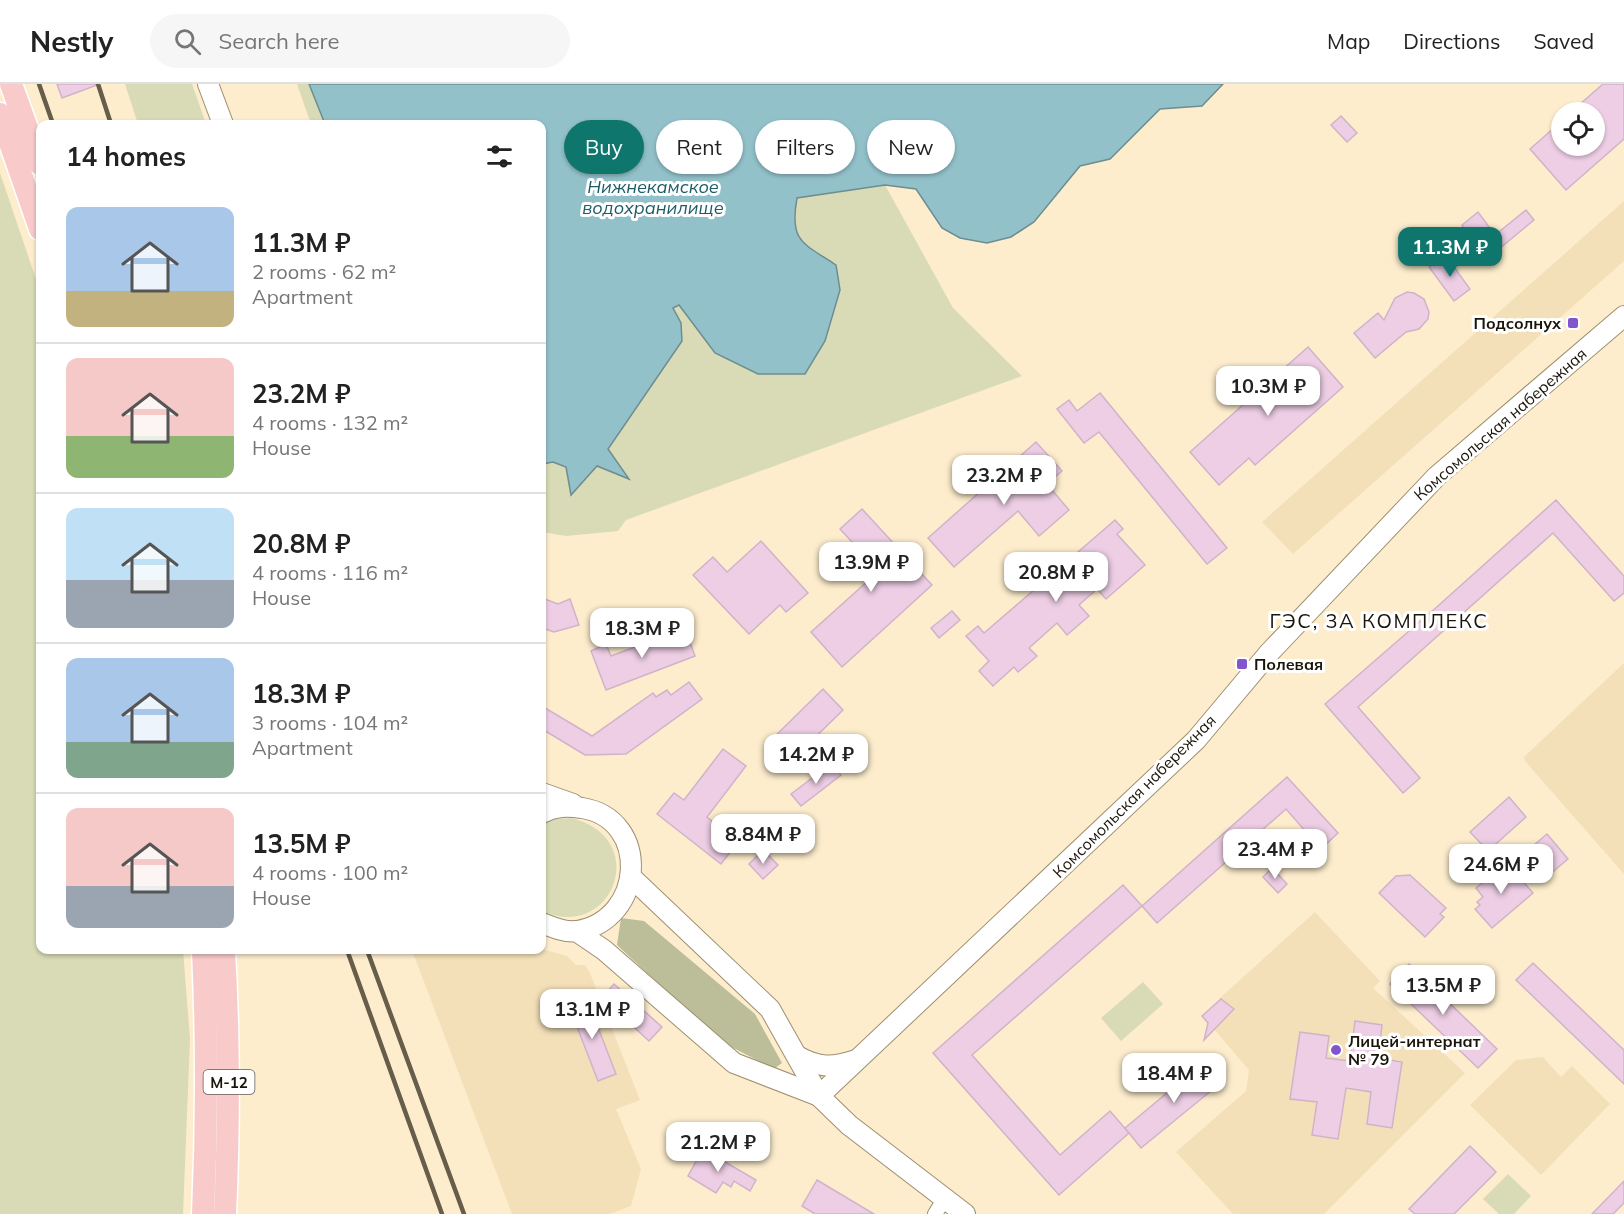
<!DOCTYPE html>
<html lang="en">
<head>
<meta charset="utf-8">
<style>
	:root { --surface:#fff; --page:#f6f6f6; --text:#222; --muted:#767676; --line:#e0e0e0; --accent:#0f766e }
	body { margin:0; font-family:Mulish,sans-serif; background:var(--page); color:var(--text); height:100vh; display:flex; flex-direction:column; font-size:22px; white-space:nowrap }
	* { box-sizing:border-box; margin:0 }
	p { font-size:20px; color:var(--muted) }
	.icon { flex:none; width:33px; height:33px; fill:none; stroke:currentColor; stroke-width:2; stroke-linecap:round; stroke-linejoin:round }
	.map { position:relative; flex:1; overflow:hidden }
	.side { position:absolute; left:36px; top:36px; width:510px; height:834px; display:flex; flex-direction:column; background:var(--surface); border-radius:12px; box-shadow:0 2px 4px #0004 }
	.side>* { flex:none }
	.banner { position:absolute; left:564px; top:36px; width:570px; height:54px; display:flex; gap:12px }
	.buttons { position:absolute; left:1551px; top:18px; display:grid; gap:12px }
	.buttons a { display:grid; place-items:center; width:54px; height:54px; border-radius:50%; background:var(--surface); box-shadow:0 2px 4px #0004; font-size:30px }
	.price { position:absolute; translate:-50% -51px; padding:0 14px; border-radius:12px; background:#fff; color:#222; font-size:20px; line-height:39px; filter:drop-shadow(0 2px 3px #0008) }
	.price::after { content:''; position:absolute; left:50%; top:36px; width:18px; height:14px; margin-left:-9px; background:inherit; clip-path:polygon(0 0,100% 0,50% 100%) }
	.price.current { background:var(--accent); color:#fff }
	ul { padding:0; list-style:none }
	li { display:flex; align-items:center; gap:18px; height:150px; padding:0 30px }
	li+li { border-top:2px solid var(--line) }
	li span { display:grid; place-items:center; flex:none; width:168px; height:120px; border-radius:12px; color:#555 }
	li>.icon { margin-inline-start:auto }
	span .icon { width:72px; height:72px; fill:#fffc; stroke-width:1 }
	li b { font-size:26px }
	h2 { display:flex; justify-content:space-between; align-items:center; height:72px; padding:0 30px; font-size:26px }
	.chip { padding:0 21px; border-radius:27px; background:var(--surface); box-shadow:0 2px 4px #0004; font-size:21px; line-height:54px }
	.chip.current { background:var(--accent); color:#fff }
	header { display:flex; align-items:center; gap:36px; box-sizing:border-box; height:84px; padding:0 30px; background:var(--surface); border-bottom:2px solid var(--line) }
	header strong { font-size:28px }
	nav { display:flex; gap:33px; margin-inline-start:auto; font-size:21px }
	.search { width:420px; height:54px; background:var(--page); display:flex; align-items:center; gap:15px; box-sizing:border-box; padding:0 21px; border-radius:33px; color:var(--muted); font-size:22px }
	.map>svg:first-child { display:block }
	.built { fill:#f3e0b9 }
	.green { fill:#d8dbb5 }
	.forest { fill:#bbbe98 }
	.water { fill:#92c1ca; stroke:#6e8d90; stroke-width:1.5 }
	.building { fill:#edcee4; stroke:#d1b3c9; stroke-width:1.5 }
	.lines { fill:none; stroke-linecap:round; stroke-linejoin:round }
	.street-casing { stroke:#9d8f70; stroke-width:16 }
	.secondary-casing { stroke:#9d8f70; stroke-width:22 }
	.primary-casing { stroke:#fff; stroke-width:25 }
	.street { stroke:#fff; stroke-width:14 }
	.secondary { stroke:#fff; stroke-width:20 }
	.primary { stroke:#f8cbca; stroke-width:22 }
	.rail { stroke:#665d4a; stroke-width:4.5 }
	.poi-dot { fill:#8255ce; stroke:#fff; stroke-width:2 }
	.labels { text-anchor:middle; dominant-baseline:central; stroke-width:6; stroke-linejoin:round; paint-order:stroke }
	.shield { fill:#fff; stroke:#5f5b53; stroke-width:1.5 }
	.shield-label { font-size:15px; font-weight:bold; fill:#1a1509 }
	.poi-label { font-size:16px; font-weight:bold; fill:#1a1509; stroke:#fff; text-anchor:start }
	.street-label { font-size:16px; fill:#1a1509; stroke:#fff }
	.water-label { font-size:18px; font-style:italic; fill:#1d5d67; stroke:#fff }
	.quarter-label { font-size:20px; letter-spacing:1.5px; fill:#1a1509; stroke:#fff }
</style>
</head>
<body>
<header>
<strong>Nestly</strong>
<div class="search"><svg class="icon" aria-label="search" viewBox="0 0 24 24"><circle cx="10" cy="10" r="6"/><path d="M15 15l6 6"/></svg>Search here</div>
<nav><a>Map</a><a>Directions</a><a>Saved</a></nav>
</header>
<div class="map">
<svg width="1624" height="1130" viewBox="0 0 1624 1130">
	<rect width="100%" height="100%" fill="#fdedcd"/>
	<g class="built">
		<path d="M 1624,117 L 1624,177 L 1293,470 L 1262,438 Z"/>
		<path d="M 1624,579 L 1624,790 L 1525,677 L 1524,673 Z"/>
		<path d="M 1315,828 L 1380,897 L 1373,904 L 1465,989 L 1324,1130 L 1233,1130 L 1176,1068 L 1246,1007 L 1249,986 L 1208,938 L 1220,914 Z"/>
		<path d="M 542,865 L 567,872 L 576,881 L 585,881 L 590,889 L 640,1016 L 616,1025 L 641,1085 L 631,1122 L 610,1130 L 512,1130 L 412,866 Z"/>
		<path d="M 1543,973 L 1561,993 L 1572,982 L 1610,1020 L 1541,1091 L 1470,1021 L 1516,976 Z"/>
	</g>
	<g class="green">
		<path d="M 125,0 L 192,0 L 206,40 L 138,40 Z"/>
		<path d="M 297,0 L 309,0 L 325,40 L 311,40 Z"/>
		<path d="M 0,89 L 40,207 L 40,866 L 183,866 L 190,955 L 183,1130 L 0,1130 Z"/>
		<path d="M 885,101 L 953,224 L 1022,292 L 626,436 L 618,447 L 566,452 L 542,448 L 542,380 L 553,378 L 566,383 L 571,410 L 597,381 L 628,394 L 608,365 L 682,257 L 681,239 L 673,224 L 679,220 L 715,269 L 758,290 L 800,158 L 793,135 L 797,114 Z"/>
		<path d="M 571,734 C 653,754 612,859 542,827 L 542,740 L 555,735 Z"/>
		<path d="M 1143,898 L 1163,920 L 1121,957 L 1101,934 Z"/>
		<path d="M 1508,1090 L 1531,1112 L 1514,1130 L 1499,1130 L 1483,1115 Z"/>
	</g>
	<path class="forest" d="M 621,834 L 644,837 L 755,930 L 782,979 L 774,985 L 720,957 L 617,861 Z"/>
	<path class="water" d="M 309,0 L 1223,0 L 1202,22 L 1160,25 L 1110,75 L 1080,82 L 1034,138 L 1011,153 L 987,159 L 960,154 L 942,144 L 916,105 L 885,101 L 797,114 C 789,158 803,159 836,181 L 840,206 L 825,257 L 805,290 L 758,290 L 715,269 L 679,221 L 673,224 L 681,239 L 682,257 L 608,365 L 629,395 L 597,382 L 571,411 L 566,383 L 553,378 L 542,380 L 542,40 L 325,40 Z"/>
	<g class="building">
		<path d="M 57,0 L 97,0 L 97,1 L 62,14 Z"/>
		<path d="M 1603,0 L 1624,0 L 1624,55 L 1566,106 L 1530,65 L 1562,37 L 1562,62 L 1594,62 L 1594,28 L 1571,28 Z"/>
		<path d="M 1341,32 L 1357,49 L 1347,58 L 1331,41 Z"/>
		<path d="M 1526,126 L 1534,136 L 1493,170 L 1494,171 L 1482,179 L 1475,168 L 1480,164 L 1462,141 L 1478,128 L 1495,151 Z"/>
		<path d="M 1446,172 L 1470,205 L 1454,217 L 1429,183 Z"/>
		<path d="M 1407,208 L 1414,209 L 1424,215 L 1429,228 L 1428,235 L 1419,245 L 1406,248 L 1375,274 L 1354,249 L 1378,229 L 1384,236 L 1395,214 Z"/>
		<path d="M 1308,263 L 1343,303 L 1255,381 L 1249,374 L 1219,401 L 1190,368 Z"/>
		<path d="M 1100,309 L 1227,464 L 1207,480 L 1099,348 L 1084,359 L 1057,325 L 1069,316 L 1077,327 Z"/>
		<path d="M 1036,358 L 1062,387 L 1047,400 L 1069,426 L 1039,452 L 1018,427 L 954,483 L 928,454 Z"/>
		<path d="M 1556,416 L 1624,492 L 1624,509 L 1614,517 L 1553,449 L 1358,623 L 1420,694 L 1403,709 L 1325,620 L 1439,521 Z"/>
		<path d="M 862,425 L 932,501 L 842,583 L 811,548 L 879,487 L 840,445 Z"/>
		<path d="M 1115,436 L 1123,445 L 1117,450 L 1145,481 L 1106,515 L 1097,505 L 1079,521 L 1089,532 L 1067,551 L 1057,539 L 1029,564 L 1037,572 L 1018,588 L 1014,583 L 993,602 L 979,587 L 989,577 L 966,552 L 978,542 L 984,549 Z"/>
		<path d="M 761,457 L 808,509 L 786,528 L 780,521 L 749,550 L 693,491 L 713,473 L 727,488 Z"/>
		<path d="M 542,514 L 558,520 L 570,515 L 579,541 L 554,548 L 542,544 Z"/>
		<path d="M 952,527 L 960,536 L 939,554 L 931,544 Z"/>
		<path d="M 685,544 L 695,572 L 606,606 L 591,567 L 606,560 L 611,572 Z"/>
		<path d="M 689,598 L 702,615 L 626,670 L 585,671 L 542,645 L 542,622 L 592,652 L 653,609 L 656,613 L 667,606 L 671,611 Z"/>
		<path d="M 823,605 L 843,626 L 788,680 L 768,659 Z"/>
		<path d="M 723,665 L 746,682 L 707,733 L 738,758 L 721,780 L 657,730 L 674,709 L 684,716 Z"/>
		<path d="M 832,679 L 841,691 L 801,722 L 791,710 Z"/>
		<path d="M 1287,693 L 1338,749 L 1321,765 L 1286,725 L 1157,839 L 1142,822 Z"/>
		<path d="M 1509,713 L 1526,733 L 1488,767 L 1470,748 Z"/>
		<path d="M 1547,750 L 1568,775 L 1549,791 L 1528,766 Z"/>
		<path d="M 763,766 L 778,781 L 763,795 L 749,780 Z"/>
		<path d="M 1506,778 L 1533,809 L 1492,844 L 1475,825 L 1480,821 L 1477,818 L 1483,813 L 1476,804 Z"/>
		<path d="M 1272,784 L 1287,800 L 1278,809 L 1263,793 Z"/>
		<path d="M 1410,791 L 1446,824 L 1440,830 L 1444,833 L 1425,853 L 1379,809 L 1396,792 Z"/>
		<path d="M 1123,801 L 1142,822 L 972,971 L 1060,1071 L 1110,1027 L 1129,1049 L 1059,1111 L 933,969 Z"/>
		<path d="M 1533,879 L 1624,966 L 1624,1000 L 1516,896 Z"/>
		<path d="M 1409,880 L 1497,965 L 1478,984 L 1390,900 Z"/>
		<path d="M 614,900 L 662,943 L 649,957 L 602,914 Z"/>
		<path d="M 587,915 L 616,990 L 598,997 L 569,922 Z"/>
		<path d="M 1221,915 L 1234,925 L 1204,956 L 1208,939 L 1202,932 Z"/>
		<path d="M 1355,937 L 1382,941 L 1378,974 L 1402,978 L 1392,1044 L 1367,1040 L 1371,1008 L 1346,1004 L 1338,1055 L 1312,1051 L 1317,1018 L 1290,1015 L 1300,948 L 1329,952 L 1326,974 L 1350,977 Z"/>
		<path d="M 1205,977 L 1222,998 L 1141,1064 L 1125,1044 Z"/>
		<path d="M 1470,1062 L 1496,1088 L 1454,1130 L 1415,1130 L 1409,1125 Z"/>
		<path d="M 703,1065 L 756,1096 L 750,1107 L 734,1097 L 731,1103 L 723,1098 L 716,1109 L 688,1092 Z"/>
		<path d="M 817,1096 L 874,1130 L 815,1130 L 802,1122 Z"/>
		<path d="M 1624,1097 L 1624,1119 L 1613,1130 L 1592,1130 Z"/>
	</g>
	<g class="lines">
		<g class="street-casing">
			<path id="street" d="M 935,1130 L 945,1114"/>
		</g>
		<g class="secondary-casing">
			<g id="secondary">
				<path d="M 208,0 L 223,40"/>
				<path d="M 542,709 L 573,720"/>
				<path d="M 542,729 C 555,722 567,722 582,724 C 651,735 645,836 577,847 C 566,849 552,843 542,839"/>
				<path d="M 631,793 L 770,925 L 819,1012 L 849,1041 L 965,1130"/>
				<path d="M 576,847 L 604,866 L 734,979 L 819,1012"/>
				<path d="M 797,972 C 819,984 832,984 856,976"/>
				<path d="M 819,1012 L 1196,656 L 1269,569 L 1437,392 L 1624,232"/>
			</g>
		</g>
		<g class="primary-casing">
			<g id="primary">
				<path d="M 11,0 L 40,80"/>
				<path d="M 0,30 L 40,145"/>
				<path d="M 203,866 C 207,954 207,1042 203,1130"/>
				<path d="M 224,866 C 229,954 229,1042 225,1130"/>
			</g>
		</g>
		<use href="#street" class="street"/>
		<use href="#secondary" class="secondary"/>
		<use href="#primary" class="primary"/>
		<g class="rail">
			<path d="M 39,0 L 53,40"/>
			<path d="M 98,0 L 111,40"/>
			<path d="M 347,866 L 442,1130"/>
			<path d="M 367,866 L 464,1130"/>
		</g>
	</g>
	<g class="poi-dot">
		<rect x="1567" y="233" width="12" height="12" rx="3"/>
		<rect x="1236" y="574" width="12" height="12" rx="3"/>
		<circle cx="1336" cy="966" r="6"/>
	</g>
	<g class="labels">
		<rect class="shield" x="203.5" y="986" width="51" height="24" rx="4.5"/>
		<g class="shield-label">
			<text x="229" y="998">М-12</text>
		</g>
		<g class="poi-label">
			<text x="1561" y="239" text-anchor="end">Подсолнух</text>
			<text x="1254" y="580">Полевая</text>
			<text x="1348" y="957">Лицей-интернат<tspan x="1348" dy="18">№ 79</tspan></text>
		</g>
		<g class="street-label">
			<text transform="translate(1500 340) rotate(-41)">Комсомольская набережная</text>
			<text transform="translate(1134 712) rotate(-45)">Комсомольская набережная</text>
		</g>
		<g class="water-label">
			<text x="653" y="102">Нижнекамское<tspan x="653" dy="21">водохранилище</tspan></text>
		</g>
		<g class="quarter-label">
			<text x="1379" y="536">ГЭС, 3А КОМПЛЕКС</text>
		</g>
	</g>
</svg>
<div class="buttons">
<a><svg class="icon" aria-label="locate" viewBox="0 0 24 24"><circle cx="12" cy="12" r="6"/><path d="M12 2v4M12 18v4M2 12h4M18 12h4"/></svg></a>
</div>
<b class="price current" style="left:1450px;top:194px">11.3M ₽</b>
<b class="price" style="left:1268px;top:333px">10.3M ₽</b>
<b class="price" style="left:1004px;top:422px">23.2M ₽</b>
<b class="price" style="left:871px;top:509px">13.9M ₽</b>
<b class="price" style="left:1056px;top:519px">20.8M ₽</b>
<b class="price" style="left:642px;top:575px">18.3M ₽</b>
<b class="price" style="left:816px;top:701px">14.2M ₽</b>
<b class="price" style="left:763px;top:781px">8.84M ₽</b>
<b class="price" style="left:1275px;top:796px">23.4M ₽</b>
<b class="price" style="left:1501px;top:811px">24.6M ₽</b>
<b class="price" style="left:1443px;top:932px">13.5M ₽</b>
<b class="price" style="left:592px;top:956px">13.1M ₽</b>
<b class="price" style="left:1174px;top:1020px">18.4M ₽</b>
<b class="price" style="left:718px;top:1089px">21.2M ₽</b>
<div class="banner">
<a class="chip current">Buy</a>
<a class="chip">Rent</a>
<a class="chip">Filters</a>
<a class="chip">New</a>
</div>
<section class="side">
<h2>14 homes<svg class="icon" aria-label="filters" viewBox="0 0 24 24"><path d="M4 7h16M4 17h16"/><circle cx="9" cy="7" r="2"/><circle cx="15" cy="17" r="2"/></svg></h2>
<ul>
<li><span style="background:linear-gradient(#a9c7e8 70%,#c2b280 0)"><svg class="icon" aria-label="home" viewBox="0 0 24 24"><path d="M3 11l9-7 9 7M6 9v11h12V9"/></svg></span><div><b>11.3M ₽</b><p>2 rooms · 62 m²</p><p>Apartment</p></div></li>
<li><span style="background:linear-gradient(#f6c9c9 65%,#8fb573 0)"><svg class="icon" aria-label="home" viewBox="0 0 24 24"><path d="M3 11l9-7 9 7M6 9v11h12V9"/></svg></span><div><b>23.2M ₽</b><p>4 rooms · 132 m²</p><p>House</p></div></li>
<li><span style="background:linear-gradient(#bfe0f5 60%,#9aa5b1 0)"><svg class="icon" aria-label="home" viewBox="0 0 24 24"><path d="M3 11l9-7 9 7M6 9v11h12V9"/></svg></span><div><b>20.8M ₽</b><p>4 rooms · 116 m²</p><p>House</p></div></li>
<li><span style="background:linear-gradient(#a9c7e8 70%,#7fa58c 0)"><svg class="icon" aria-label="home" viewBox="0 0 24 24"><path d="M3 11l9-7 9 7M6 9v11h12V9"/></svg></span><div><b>18.3M ₽</b><p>3 rooms · 104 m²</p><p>Apartment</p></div></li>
<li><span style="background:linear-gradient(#f6c9c9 65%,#9aa5b1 0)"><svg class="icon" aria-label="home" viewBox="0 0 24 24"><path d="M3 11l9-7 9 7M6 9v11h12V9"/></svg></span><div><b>13.5M ₽</b><p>4 rooms · 100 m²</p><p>House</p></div></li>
</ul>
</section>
</div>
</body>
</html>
